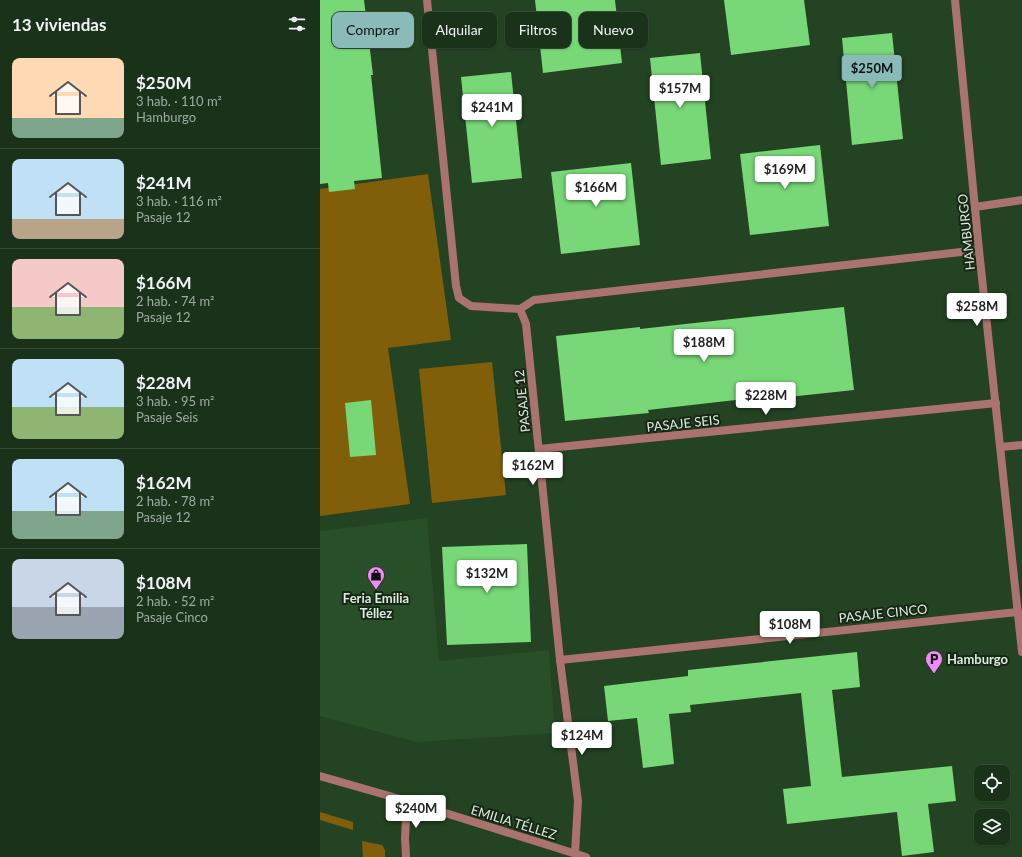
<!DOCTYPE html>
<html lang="es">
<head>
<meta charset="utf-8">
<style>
	:root { --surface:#1a321a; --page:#273e27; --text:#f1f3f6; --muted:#9faaa2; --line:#384d39; --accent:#8bbbb9 }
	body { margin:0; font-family:Lato,sans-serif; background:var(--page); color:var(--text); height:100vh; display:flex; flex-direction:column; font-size:15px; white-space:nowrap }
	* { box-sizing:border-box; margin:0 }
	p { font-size:13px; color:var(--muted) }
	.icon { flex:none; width:22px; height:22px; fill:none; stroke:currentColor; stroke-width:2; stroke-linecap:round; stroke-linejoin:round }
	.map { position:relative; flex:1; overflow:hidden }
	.sheet { display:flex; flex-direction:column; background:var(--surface); width:320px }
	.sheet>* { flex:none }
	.hud { position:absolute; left:12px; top:12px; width:380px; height:36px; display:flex; gap:8px }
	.tools { position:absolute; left:654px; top:765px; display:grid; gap:8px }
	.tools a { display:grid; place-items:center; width:36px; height:36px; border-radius:8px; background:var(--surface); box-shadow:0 1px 3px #0004,0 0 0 1px var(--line); font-size:20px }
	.price { position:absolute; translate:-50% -34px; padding:0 9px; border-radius:4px; background:#fff; color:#222; font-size:13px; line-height:26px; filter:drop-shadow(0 1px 2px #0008) }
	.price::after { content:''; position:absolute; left:50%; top:24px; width:12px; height:9px; margin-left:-6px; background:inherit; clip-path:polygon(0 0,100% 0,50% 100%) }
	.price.active { background:var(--accent); color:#111 }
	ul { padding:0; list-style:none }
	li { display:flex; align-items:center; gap:12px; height:100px; padding:0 12px }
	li+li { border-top:1px solid var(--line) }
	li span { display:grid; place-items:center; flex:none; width:112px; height:80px; border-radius:8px; color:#555 }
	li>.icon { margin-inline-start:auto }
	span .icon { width:48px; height:48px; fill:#fffc; stroke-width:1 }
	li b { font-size:17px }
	h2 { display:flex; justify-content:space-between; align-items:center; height:48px; padding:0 12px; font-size:17px }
	.pill { padding:0 14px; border-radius:8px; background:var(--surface); box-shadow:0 1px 3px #0004,0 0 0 1px var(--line); font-size:14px; line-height:36px }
	.pill.active { background:var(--accent); color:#111 }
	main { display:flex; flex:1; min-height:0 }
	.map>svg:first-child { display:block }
	.built { fill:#284f27 }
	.green { fill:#815f0a }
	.building { fill:#78d777 }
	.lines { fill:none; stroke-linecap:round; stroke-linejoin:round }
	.service { stroke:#aa736f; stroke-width:8 }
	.minor { stroke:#aa736f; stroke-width:8 }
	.tertiary { stroke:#aa736f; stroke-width:8 }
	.labels { text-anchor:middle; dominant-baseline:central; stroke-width:4; stroke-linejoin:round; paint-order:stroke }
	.street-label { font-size:13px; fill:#daedd9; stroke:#172617 }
	.poi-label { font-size:13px; font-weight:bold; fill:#daedd9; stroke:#172617 }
</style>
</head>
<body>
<main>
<section class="sheet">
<h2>13 viviendas<svg class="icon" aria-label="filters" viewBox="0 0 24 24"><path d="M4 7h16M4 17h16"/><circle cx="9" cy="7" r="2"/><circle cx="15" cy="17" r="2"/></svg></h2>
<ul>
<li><span style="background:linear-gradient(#ffd9b3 75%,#7fa58c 0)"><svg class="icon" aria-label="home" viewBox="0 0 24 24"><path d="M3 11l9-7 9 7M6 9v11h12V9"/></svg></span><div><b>$250M</b><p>3 hab. · 110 m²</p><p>Hamburgo</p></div></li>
<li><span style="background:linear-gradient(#bfe0f5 75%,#b9a48a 0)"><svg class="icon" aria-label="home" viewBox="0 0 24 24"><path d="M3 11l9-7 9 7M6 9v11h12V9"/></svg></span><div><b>$241M</b><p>3 hab. · 116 m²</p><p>Pasaje 12</p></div></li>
<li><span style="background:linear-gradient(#f6c9c9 60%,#8fb573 0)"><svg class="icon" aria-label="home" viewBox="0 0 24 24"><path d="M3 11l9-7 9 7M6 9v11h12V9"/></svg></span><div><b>$166M</b><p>2 hab. · 74 m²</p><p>Pasaje 12</p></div></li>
<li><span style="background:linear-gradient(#bfe0f5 60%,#8fb573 0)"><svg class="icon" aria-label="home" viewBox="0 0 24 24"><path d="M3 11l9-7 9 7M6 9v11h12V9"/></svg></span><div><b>$228M</b><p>3 hab. · 95 m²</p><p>Pasaje Seis</p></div></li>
<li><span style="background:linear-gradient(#bfe0f5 65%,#7fa58c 0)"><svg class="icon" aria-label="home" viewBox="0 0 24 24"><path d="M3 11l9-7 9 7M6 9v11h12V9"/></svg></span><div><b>$162M</b><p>2 hab. · 78 m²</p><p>Pasaje 12</p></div></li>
<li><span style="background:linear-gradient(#c9d6e8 60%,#9aa5b1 0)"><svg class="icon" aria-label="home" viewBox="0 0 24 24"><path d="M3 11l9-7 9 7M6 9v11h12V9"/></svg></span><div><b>$108M</b><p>2 hab. · 52 m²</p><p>Pasaje Cinco</p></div></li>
</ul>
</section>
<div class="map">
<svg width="702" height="857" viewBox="0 0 702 857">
	<rect width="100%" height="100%" fill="#234322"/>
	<path class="built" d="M 107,518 L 119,661 L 229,650 L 235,733 L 96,742 L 0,716 L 0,531 Z"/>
	<g class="green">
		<path d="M 108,174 L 131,340 L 68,348 L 90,504 L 0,516 L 0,189 Z"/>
		<path d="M 172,362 L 186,495 L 112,503 L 99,369 Z"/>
		<path d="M 0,812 L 33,822 L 33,830 L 0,820 Z"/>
		<path d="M 42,841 L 62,845 L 65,850 L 65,857 L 43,857 Z"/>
	</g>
	<g class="building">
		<path d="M 0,0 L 44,0 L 53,75 L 51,75 L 62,178 L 34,181 L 35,189 L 9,192 L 8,183 L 0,184 Z"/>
		<path d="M 215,0 L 295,0 L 302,63 L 223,73 Z"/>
		<path d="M 404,0 L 484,0 L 490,45 L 411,55 Z"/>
		<path d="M 572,33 L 583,139 L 532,145 L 522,38 Z"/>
		<path d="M 380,53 L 391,159 L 341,165 L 330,58 Z"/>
		<path d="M 191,72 L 202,178 L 152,183 L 141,77 Z"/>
		<path d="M 500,145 L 509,226 L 430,235 L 420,154 Z"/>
		<path d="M 311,163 L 320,245 L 241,254 L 231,172 Z"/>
		<path d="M 524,307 L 534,390 L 450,399 L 450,396 L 328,410 L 329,413 L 245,421 L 236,336 L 320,327 L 320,329 L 420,318 Z"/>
		<path d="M 51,400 L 56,455 L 30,457 L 25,403 Z"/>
		<path d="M 207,544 L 211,642 L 127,645 L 122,547 Z"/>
		<path d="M 537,652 L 540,687 L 512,690 L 522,777 L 632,766 L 636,801 L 608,804 L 614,852 L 582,856 L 577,812 L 467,824 L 463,789 L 491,786 L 481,693 L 370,705 L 371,712 L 349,714 L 354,764 L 323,768 L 317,718 L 288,721 L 284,686 L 368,676 L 368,670 Z"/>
	</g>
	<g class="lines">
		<path class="service" d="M 200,309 L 214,300 L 659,250"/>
		<g class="minor">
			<path d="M 107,0 L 136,286 L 139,298 L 151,306 L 200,309 L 206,324 L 240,660 L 258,801 L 255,853"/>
			<path d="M 635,0 L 659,250 L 702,652"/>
			<path d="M 655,207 L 702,200"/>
			<path d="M 681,447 L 702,445"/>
			<path d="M 219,449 L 637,407 L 676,403"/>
			<path d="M 240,660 L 698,612"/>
			<path d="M 86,857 L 85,838 L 87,801"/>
		</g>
		<path class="tertiary" d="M 0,776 L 87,801 L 266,857"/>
	</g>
	<defs>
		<g id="shop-pin" transform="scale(0.9)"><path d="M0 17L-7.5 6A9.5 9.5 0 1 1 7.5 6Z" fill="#ee8cf8" stroke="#172617"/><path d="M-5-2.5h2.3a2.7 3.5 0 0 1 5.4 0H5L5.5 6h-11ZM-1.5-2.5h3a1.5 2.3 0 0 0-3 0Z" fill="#111"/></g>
		<g id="parking-pin" transform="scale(0.9)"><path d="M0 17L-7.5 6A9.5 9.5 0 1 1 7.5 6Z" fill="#ee8cf8" stroke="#172617"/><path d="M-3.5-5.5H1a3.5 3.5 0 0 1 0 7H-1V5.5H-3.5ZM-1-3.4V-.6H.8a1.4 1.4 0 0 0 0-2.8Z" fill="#111"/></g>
	</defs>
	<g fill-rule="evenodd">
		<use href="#shop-pin" x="56" y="575"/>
		<use href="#parking-pin" x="614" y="659"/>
	</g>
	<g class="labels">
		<g class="street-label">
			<text transform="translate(646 232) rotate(-96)">HAMBURGO</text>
			<text transform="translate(202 401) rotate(-96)">PASAJE 12</text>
			<text transform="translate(363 423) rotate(-6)">PASAJE SEIS</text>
			<text transform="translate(563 613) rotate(-6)">PASAJE CINCO</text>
			<text transform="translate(194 822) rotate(17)">EMILIA TÉLLEZ</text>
		</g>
		<g class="poi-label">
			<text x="56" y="598">Feria Emilia<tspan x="56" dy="15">Téllez</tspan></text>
			<text x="627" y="659" text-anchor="start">Hamburgo</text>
		</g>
	</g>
</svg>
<div class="tools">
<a><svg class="icon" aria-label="locate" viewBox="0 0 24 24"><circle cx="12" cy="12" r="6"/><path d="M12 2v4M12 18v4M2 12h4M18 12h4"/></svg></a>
<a><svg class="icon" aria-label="layers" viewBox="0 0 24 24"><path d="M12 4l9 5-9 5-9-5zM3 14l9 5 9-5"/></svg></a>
</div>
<b class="price active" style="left:552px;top:89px">$250M</b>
<b class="price" style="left:360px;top:109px">$157M</b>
<b class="price" style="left:172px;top:128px">$241M</b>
<b class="price" style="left:465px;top:190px">$169M</b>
<b class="price" style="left:276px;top:208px">$166M</b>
<b class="price" style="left:657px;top:327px">$258M</b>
<b class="price" style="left:384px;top:363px">$188M</b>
<b class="price" style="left:446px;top:416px">$228M</b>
<b class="price" style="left:213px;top:486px">$162M</b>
<b class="price" style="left:167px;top:594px">$132M</b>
<b class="price" style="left:470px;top:645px">$108M</b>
<b class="price" style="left:262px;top:756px">$124M</b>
<b class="price" style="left:96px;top:829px">$240M</b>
<div class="hud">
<a class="pill active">Comprar</a>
<a class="pill">Alquilar</a>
<a class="pill">Filtros</a>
<a class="pill">Nuevo</a>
</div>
</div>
</main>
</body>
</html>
